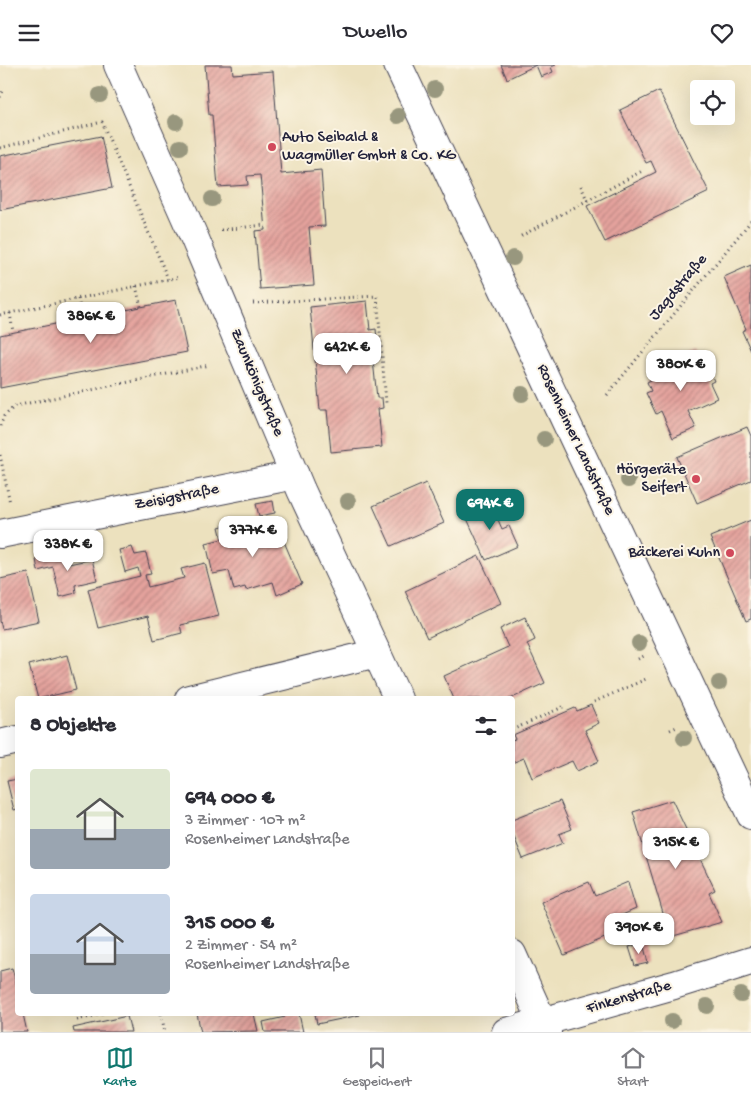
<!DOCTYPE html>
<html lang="de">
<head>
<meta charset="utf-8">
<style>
	:root { --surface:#fff; --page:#f2f2f3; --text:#2b2b33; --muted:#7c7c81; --line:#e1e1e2; --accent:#0f766e }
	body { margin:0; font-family:"Gochi Hand",sans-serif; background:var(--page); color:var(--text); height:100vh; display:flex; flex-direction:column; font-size:19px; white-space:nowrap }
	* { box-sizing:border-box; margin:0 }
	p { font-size:16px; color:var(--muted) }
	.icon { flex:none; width:28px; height:28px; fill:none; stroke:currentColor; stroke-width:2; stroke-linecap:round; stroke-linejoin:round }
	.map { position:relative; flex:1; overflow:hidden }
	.side { position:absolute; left:15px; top:631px; width:500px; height:320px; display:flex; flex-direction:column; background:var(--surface); border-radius:5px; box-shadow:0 5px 20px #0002 }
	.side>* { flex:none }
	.fabs { position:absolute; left:690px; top:15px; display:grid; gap:10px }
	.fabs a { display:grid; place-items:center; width:45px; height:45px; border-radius:5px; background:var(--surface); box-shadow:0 5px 20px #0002; font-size:25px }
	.price { position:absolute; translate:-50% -42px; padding:0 11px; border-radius:10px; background:#fff; color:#222; font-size:16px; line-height:32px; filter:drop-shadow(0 1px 2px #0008) }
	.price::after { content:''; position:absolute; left:50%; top:30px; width:15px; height:11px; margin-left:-8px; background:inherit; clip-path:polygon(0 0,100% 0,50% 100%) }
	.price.current { background:var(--accent); color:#fff }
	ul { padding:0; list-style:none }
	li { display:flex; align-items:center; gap:15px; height:125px; padding:0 15px }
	li span { display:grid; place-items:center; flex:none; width:140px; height:100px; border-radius:5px; color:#555 }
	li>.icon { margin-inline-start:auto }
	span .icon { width:60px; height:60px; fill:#fffc; stroke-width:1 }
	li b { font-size:21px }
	h2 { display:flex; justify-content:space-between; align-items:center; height:60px; padding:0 15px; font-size:21px }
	header { display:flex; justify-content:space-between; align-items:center; height:65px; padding:0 15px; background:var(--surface); font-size:22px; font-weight:600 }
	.tab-bar { display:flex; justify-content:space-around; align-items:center; height:70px; border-top:1px solid var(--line); background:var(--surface); font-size:14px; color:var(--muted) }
	.tab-bar a { display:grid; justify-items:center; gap:2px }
	.tab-bar .current { color:var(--accent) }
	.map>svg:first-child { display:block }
	.building { fill:url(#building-hatch) }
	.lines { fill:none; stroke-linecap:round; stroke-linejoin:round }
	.minor-casing { stroke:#403f4f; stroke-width:30 }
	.major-casing { stroke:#403f4f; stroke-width:30 }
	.path { stroke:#403f4f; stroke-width:3; stroke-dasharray:1 4; stroke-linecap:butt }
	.minor { stroke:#fff; stroke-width:28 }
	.major { stroke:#fff; stroke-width:28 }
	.tree { fill:#98977e }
	.poi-dot { fill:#d1495b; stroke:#fcf5e5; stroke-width:2 }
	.labels { text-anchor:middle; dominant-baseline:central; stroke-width:4; stroke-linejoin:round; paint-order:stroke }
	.poi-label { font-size:16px; fill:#22223b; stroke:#fcf5e5; text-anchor:end }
	.street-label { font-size:16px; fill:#22223b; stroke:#fcf5e5 }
</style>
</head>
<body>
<header><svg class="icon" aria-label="menu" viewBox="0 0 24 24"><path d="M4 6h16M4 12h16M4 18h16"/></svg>Dwello<svg class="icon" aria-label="heart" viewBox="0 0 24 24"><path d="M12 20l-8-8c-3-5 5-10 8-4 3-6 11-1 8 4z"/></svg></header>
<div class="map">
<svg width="751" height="967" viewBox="0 0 751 967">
	<defs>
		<pattern id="building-hatch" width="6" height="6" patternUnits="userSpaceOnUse" patternTransform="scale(1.25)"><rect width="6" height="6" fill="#e5a39d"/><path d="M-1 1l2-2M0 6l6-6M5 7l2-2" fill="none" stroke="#b98481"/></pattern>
	</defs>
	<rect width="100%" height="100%" fill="#fcf5e5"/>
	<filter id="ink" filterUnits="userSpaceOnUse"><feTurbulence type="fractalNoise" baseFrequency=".02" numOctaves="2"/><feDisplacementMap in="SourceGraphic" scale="10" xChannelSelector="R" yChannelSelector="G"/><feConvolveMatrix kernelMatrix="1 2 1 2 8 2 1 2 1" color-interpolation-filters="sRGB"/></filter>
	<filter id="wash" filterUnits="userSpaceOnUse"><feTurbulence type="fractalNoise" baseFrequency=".0096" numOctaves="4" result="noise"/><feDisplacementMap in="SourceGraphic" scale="20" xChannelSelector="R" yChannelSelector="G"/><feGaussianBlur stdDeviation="1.12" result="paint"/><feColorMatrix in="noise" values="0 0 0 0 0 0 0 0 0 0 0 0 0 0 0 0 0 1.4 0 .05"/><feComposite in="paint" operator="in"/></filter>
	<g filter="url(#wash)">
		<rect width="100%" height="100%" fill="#ece1be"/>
		<g id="blocks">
			<g class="building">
				<path d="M 205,0 L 232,0 L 233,9 L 273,6 L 281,109 L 321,105 L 325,161 L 309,162 L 314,220 L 260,224 L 255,166 L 265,165 L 260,110 L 247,111 L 248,120 L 218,122 L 212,50 L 209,50 Z"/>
				<path d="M 501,0 L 556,0 L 551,2 L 553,7 L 541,12 L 536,0 L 507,14 Z"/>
				<path d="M 659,26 L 709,127 L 605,177 L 587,141 L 656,107 L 651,96 L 646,98 L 620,45 Z"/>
				<path d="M 101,71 L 112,123 L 0,145 L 0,91 Z"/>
				<path d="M 751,200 L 751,286 L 742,266 L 746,264 L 724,212 Z"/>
				<path d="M 176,235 L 187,287 L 0,323 L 0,270 Z"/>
				<path d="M 367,236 L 370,265 L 376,264 L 377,275 L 371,276 L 377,333 L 382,333 L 383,343 L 378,344 L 382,382 L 331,387 L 327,345 L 320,345 L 310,242 Z"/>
				<path d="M 695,287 L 700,296 L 704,294 L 714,316 L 710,318 L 717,333 L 688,346 L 696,363 L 673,373 L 661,346 L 656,349 L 646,328 L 651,326 L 647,317 L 660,310 L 657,304 Z"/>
				<path d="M 747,362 L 751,371 L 751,415 L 697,438 L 677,392 Z"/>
				<path d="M 426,418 L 444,458 L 391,481 L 373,441 Z"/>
				<path d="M 273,436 L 275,448 L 259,451 L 256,439 Z"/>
				<path d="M 490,436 L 502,464 L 509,461 L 518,481 L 486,495 L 464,447 Z"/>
				<path d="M 249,454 L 253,469 L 277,460 L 302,519 L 277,530 L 273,517 L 246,525 L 245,522 L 234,525 L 229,506 L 213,509 L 206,478 L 222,474 L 219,462 Z"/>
				<path d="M 751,455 L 751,554 L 746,556 L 710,472 Z"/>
				<path d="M 132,482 L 135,490 L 146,488 L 151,509 L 145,510 L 148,522 L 184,513 L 181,504 L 205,498 L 219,551 L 180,560 L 182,568 L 154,575 L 148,551 L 98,563 L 88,524 L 140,511 L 138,503 L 125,507 L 119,485 Z"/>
				<path d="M 67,487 L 69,499 L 92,494 L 97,515 L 75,520 L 76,528 L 60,532 L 53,502 L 38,506 L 36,494 Z"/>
				<path d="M 479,491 L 501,538 L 427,573 L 405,526 Z"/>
				<path d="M 28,508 L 39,556 L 2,564 L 0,556 L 0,514 Z"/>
				<path d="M 525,552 L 535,575 L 527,579 L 545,618 L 510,634 L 454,634 L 444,611 L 508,582 L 500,564 Z"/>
				<path d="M 67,590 L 76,625 L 38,634 L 29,600 Z"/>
				<path d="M 591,640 L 599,658 L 585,665 L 599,696 L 577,706 L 572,696 L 532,713 L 524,693 L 512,698 L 512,675 L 515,674 L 513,670 L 575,643 L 577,646 Z"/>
				<path d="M 18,714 L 18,744 L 14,745 L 7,716 Z"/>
				<path d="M 672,735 L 715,825 L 709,828 L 722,857 L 670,872 L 633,747 Z"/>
				<path d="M 560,736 L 572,764 L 559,769 L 563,778 L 523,794 L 512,767 L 512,755 Z"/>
				<path d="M 589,817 L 595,831 L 628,817 L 636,844 L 606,857 L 612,870 L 564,890 L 541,837 Z"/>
				<path d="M 643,878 L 648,898 L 635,901 L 629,882 Z"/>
				<path d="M 12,903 L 18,925 L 18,949 L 23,949 L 27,967 L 0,967 L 0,906 Z"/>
				<path d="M 197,949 L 254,949 L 258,966 L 201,967 Z"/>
				<path d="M 284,949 L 299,949 L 303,967 L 265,967 L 263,957 L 285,952 Z"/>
				<path d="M 315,949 L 360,949 L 360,950 L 317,959 Z"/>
				<path d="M 127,951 L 131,967 L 74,967 L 73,963 Z"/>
			</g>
		</g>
	</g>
	<g filter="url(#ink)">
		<use href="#blocks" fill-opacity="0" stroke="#403f4f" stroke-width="1"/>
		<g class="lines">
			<g class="minor-casing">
				<g id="minor">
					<path d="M 118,0 L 195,174 L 301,425 L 398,634"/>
					<path d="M 0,469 L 295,410"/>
					<path d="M 189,634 L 377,588"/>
					<path d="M 0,679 L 18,675"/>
					<path d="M 512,889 L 547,967"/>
					<path d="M 506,967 L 674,920 L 751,896"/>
				</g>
			</g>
			<g class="major-casing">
				<path id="major" d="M 398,0 L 751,750"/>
			</g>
			<g class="path">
				<path d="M 0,32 L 4,24"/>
				<path d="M 0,83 L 102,57 L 168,214"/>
				<path d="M 581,121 L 587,135"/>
				<path d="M 221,165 L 264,160"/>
				<path d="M 521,171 L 644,105"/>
				<path d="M 136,221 L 141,242"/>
				<path d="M 78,234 L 82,253"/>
				<path d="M 253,238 L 377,231 L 386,338 L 383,338"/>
				<path d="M 10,248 L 13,267"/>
				<path d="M 0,250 L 180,212"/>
				<path d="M 607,330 L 751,156"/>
				<path d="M 0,361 L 4,351 L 15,341 L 210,300"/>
				<path d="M 0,390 L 10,438"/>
				<path d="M 638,594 L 646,590"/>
				<path d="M 594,637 L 646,614"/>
				<path d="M 512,665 L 565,641"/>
				<path d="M 670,665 L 679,661"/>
				<path d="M 161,949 L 165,967"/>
				<path d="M 77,955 L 103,949"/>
			</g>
			<use href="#minor" class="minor"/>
			<use href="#major" class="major"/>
		</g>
		<g class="tree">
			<circle cx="435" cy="24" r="8"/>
			<circle cx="100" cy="30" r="8"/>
			<circle cx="398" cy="51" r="8"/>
			<circle cx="176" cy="57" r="8"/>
			<circle cx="180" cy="82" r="8"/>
			<circle cx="212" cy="134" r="8"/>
			<circle cx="513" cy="193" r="8"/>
			<circle cx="522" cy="329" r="8"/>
			<circle cx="544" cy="374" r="8"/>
			<circle cx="628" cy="415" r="8"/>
			<circle cx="348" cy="436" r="8"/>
			<circle cx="639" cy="578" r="8"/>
			<circle cx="719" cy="618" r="8"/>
			<circle cx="684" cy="673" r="8"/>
			<circle cx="741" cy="930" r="8"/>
			<circle cx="707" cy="941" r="8"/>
			<circle cx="672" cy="956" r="8"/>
		</g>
	</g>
	<g class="poi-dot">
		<circle cx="272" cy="82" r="5"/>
		<circle cx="696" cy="414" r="5"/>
		<circle cx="730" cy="488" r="5"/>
	</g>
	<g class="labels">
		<g class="poi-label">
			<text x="282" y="73" text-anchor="start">Auto Seibald &amp;<tspan x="282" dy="18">Wagmüller GmbH &amp; Co. KG</tspan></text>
			<text x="686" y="405">Hörgeräte<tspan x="686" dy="18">Seifert</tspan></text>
			<text x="720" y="488">Bäckerei Kuhn</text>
		</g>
		<g class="street-label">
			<text transform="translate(679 223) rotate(-50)">Jagdstraße</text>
			<text transform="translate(256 318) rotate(67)">Zaunkönigstraße</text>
			<text transform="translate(575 375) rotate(65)">Rosenheimer Landstraße</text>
			<text transform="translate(177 433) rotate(-11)">Zeisigstraße</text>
			<text transform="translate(629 933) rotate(-16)">Finkenstraße</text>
		</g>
	</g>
</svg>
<div class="fabs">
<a><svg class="icon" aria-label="locate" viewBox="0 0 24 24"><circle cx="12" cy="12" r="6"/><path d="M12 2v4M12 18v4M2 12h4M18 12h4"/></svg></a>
</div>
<b class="price" style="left:91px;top:279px">386K €</b>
<b class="price" style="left:347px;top:310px">642K €</b>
<b class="price" style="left:681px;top:327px">380K €</b>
<b class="price current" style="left:490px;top:466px">694K €</b>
<b class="price" style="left:253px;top:493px">377K €</b>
<b class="price" style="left:68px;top:507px">338K €</b>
<b class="price" style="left:676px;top:805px">315K €</b>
<b class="price" style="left:639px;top:890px">390K €</b>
<section class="side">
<h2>8 Objekte<svg class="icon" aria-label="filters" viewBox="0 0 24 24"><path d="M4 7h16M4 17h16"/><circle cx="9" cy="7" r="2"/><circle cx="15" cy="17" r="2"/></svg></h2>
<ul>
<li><span style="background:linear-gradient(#dfe7d0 60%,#9aa5b1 0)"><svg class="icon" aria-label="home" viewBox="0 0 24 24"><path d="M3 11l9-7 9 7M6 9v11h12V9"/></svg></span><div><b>694 000 €</b><p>3 Zimmer · 107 m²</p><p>Rosenheimer Landstraße</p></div></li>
<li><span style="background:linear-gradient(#c9d6e8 60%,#9aa5b1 0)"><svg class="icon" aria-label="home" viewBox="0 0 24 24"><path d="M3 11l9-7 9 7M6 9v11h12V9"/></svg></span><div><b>315 000 €</b><p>2 Zimmer · 54 m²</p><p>Rosenheimer Landstraße</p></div></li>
</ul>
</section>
</div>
<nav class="tab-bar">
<a class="current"><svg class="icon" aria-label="map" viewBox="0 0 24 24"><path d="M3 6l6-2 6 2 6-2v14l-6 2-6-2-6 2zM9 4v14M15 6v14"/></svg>Karte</a>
<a><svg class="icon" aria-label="saved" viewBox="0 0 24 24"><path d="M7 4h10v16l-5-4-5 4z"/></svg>Gespeichert</a>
<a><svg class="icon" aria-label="home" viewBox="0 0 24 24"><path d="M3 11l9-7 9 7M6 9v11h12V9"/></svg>Start</a>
</nav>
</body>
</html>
